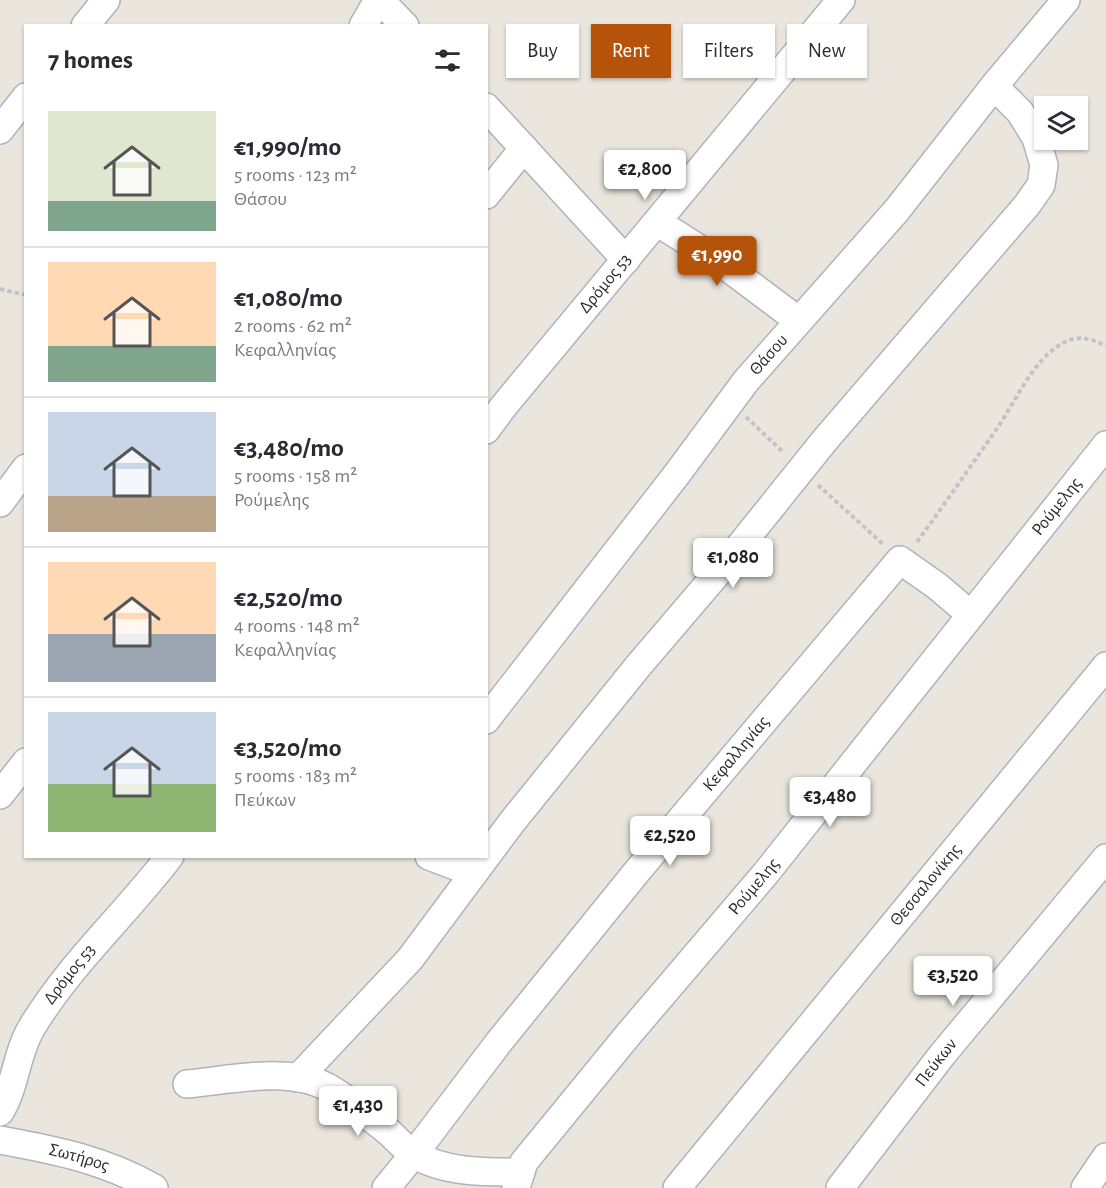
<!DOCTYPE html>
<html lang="en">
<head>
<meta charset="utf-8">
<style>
	:root { --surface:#fff; --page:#f2f2f3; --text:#2b2b33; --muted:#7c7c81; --line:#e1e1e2; --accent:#b45309 }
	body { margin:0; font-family:"Alegreya Sans",sans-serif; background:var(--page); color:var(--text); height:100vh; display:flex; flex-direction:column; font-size:22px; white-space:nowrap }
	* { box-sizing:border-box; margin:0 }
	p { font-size:20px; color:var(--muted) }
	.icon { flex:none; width:33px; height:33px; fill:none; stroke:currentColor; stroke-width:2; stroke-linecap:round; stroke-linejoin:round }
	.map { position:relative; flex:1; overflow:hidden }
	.panel { position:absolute; left:24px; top:24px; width:464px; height:834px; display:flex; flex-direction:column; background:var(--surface); border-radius:0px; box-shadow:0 2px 4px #0004 }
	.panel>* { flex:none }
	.top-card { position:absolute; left:506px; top:24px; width:510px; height:54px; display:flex; gap:12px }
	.fabs { position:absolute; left:1034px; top:96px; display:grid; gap:12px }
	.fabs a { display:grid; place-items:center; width:54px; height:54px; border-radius:0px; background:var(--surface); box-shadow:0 2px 4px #0004; font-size:30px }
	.price { position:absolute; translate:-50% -51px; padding:0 14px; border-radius:6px; background:#fff; color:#222; font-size:20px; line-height:39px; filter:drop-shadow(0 2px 3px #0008) }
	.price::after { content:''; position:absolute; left:50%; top:36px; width:18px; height:14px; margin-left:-9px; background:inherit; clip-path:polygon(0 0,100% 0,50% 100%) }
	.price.on { background:var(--accent); color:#fff }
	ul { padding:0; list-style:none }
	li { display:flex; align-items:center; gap:18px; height:150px; padding:0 24px }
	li+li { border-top:2px solid var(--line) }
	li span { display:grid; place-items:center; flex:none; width:168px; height:120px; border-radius:0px; color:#555 }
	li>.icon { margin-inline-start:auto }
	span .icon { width:72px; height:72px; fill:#fffc; stroke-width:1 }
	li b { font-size:26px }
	h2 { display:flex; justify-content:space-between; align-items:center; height:72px; padding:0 24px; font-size:26px }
	.chip { padding:0 21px; border-radius:0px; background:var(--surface); box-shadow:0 2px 4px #0004; font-size:21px; line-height:54px }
	.chip.on { background:var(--accent); color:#fff }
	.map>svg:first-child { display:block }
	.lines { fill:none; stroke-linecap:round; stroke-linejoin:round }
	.street-casing { stroke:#b0b2bd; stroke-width:30 }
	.path { stroke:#c3c3c3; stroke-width:4; stroke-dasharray:4.5 3; stroke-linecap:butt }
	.street { stroke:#fff; stroke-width:27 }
	.labels { text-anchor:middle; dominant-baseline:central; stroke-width:5; stroke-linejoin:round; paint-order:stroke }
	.street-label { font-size:18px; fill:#2a2a2a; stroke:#fff }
</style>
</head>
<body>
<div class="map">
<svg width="1106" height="1188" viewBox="0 0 1106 1188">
	<rect width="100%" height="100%" fill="#ebe6dd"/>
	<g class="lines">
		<g class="street-casing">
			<g id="street">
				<path d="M 380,0 L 405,26"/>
				<path d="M 85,26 L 106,0"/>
				<path d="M 363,26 L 378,0"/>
				<path d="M 486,107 L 626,260"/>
				<path d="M 0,130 L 26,97"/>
				<path d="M 486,195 L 524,148"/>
				<path d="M 657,222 L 723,264 L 799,321"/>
				<path id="s1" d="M 486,430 L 503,407 L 841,0"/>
				<path d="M 0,503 L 26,468"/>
				<path id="s2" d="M 486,720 L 677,474 L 746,381 L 897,210 L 994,86 L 1066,0"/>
				<path d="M 0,795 L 26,762"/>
				<path d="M 429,856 L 474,873"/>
				<path d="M 298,1078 L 410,959 L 512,822 L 639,665 L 727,562 L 825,440 L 1027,205 L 1041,185 L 1044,165 L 1036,138 L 1020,112 L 994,86"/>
				<path d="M 187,1084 C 230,1080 288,1066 327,1087 C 345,1097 374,1120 390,1133 C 397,1140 405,1149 414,1154 C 444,1173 487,1172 521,1172"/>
				<path id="s3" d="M 0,1112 C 16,1086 16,1053 32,1027 C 70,964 125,915 170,856"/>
				<path id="s4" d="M 0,1140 C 55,1150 105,1160 154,1188"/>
				<path id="s5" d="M 386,1188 L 414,1154 L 499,1042 L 639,869 L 900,560 L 937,586 L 970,614"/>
				<path id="s6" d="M 516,1188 L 524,1162 L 628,1035 L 766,873 L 1106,445"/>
				<path id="s7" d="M 677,1188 L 1106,666"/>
				<path id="s8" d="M 840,1188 L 942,1055 L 1106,858"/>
				<path d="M 1085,1188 L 1106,1157"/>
			</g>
		</g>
		<g class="path">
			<path d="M 0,289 L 26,295"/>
			<path d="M 746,417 L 784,453"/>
			<path d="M 818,485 L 884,545"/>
			<path d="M 917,542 C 944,505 970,467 996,430 C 1015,403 1033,359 1063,343 C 1078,335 1091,338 1106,346"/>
		</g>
		<use href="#street" class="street"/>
	</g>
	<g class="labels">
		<g class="street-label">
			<text stroke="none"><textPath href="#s1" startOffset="189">Δρόμος 53</textPath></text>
			<text stroke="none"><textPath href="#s2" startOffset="462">Θάσου</textPath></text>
			<text stroke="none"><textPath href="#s6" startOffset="872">Ρούμελης</textPath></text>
			<text stroke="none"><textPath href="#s5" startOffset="558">Κεφαλληνίας</textPath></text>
			<text stroke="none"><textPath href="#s7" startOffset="392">Θεσσαλονίκης</textPath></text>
			<text stroke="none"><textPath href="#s6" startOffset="386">Ρούμελης</textPath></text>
			<text stroke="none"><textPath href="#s3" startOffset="156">Δρόμος 53</textPath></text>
			<text stroke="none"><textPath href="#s8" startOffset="158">Πεύκων</textPath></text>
			<text stroke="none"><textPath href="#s4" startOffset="81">Σωτήρος</textPath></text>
		</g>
	</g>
</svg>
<div class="fabs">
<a><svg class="icon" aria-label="layers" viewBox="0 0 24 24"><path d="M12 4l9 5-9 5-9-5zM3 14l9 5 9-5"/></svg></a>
</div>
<b class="price" style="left:645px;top:201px">€2,800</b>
<b class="price on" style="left:717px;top:287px">€1,990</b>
<b class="price" style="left:733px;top:589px">€1,080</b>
<b class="price" style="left:830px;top:828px">€3,480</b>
<b class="price" style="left:670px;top:867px">€2,520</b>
<b class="price" style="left:953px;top:1007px">€3,520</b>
<b class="price" style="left:358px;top:1137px">€1,430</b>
<div class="top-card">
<a class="chip">Buy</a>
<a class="chip on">Rent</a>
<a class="chip">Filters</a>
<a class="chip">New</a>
</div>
<section class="panel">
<h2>7 homes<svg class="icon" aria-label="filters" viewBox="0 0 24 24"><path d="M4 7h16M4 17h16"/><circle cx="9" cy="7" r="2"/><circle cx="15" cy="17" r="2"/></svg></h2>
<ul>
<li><span style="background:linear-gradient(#dfe7d0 75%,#7fa58c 0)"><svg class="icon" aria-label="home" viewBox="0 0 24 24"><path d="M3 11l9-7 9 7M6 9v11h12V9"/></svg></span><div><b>€1,990/mo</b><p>5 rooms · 123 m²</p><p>Θάσου</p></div></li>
<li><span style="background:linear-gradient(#ffd9b3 70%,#7fa58c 0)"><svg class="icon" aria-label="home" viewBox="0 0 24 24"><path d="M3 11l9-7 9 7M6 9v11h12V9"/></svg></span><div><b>€1,080/mo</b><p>2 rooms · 62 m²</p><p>Κεφαλληνίας</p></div></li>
<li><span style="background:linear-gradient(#c9d6e8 70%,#b9a48a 0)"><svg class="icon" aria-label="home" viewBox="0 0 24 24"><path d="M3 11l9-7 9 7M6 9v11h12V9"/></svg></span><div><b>€3,480/mo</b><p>5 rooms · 158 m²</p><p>Ρούμελης</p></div></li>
<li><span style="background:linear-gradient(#ffd9b3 60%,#9aa5b1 0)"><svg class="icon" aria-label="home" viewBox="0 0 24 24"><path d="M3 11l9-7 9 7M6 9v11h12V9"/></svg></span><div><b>€2,520/mo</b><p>4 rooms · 148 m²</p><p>Κεφαλληνίας</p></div></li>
<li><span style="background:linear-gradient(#c9d6e8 60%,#8fb573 0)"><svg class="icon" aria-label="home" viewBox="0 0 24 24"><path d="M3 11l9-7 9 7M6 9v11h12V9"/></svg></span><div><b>€3,520/mo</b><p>5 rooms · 183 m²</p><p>Πεύκων</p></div></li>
</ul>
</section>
</div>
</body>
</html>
